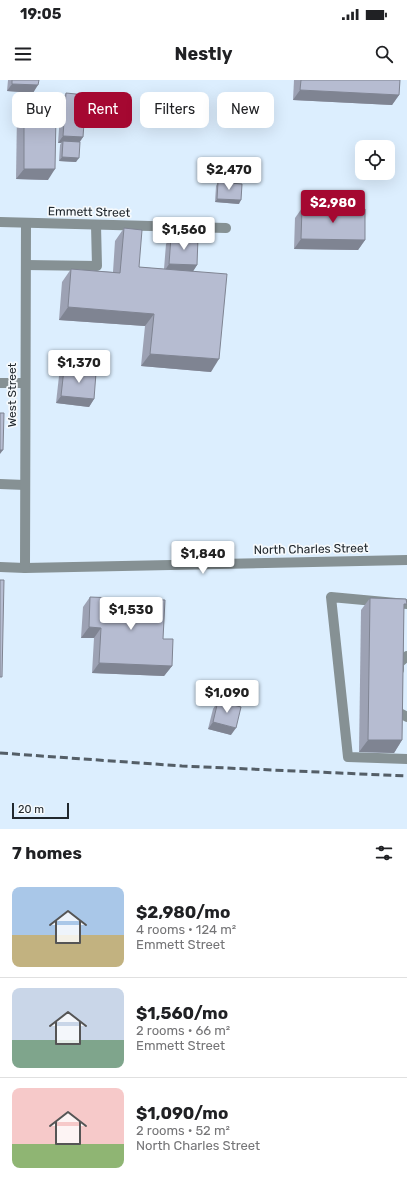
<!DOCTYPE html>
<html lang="en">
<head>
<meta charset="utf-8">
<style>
	:root { --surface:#fff; --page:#f6f6f6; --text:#202124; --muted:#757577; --line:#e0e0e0; --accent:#a50831 }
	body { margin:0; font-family:Rubik,sans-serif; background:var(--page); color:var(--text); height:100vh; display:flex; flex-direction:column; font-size:15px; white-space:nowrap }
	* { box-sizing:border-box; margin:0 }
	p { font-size:13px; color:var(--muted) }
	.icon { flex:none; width:22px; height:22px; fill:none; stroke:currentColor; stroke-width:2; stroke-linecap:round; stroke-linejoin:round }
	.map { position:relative; height:749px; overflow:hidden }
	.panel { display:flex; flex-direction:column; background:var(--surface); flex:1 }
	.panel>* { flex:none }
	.guide { position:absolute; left:12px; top:12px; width:383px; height:36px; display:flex; gap:8px }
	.tools { position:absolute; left:355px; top:60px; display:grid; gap:8px }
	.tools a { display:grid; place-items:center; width:40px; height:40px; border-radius:8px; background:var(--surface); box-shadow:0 4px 16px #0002; font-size:20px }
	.scale { position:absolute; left:12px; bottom:10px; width:57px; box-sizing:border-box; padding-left:4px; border:2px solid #21282e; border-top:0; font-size:11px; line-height:14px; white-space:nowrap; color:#21282e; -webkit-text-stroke:3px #f5f9fc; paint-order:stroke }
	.price { position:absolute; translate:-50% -34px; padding:0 9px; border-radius:4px; background:#fff; color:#222; font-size:13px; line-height:26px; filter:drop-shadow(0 1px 2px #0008) }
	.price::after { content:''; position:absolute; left:50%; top:24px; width:12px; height:9px; margin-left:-6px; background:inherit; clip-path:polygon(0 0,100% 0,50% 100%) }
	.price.active { background:var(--accent); color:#fff }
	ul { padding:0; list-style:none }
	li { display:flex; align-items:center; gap:12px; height:100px; padding:0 12px }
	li+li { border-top:1px solid var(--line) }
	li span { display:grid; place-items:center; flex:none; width:112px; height:80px; border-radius:8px; color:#555 }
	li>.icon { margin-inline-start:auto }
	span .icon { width:48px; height:48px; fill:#fffc; stroke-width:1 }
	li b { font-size:17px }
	h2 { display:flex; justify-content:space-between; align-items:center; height:48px; padding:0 12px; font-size:17px }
	.chip { padding:0 14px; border-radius:8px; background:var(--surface); box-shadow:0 4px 16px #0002; font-size:14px; line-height:36px }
	.chip.active { background:var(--accent); color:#fff }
	.status { display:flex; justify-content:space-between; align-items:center; height:28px; padding:0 20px; background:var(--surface); direction:ltr }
	.status svg { height:11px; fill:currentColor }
	header { display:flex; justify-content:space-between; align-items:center; height:52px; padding:0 12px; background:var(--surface); font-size:18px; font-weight:700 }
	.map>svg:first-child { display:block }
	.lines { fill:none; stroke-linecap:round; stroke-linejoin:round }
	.minor { stroke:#869194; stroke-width:10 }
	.rail { stroke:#545e67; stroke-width:3; stroke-dasharray:8 4; stroke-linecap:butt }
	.wall { fill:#9da2b4 }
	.shaded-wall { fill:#7f8492 }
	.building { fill:#b6bcd1; stroke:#7f8492 }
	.labels { text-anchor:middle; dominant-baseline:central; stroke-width:3.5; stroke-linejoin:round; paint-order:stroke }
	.street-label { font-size:12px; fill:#21282e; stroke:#f5f9fc }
</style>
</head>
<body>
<div class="status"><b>19:05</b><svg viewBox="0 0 49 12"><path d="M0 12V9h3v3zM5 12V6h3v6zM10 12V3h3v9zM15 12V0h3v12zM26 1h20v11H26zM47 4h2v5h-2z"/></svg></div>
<header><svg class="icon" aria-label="menu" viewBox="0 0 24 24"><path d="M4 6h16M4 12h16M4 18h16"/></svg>Nestly<svg class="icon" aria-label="search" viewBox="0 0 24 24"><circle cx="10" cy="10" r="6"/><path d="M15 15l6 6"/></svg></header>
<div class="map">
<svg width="407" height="749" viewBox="0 0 407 749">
	<rect width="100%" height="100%" fill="#dceefe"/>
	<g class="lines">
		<g class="minor">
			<path d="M 0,142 L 226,148"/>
			<path d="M 26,185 L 97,186 L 96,145"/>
			<path d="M 0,303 L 25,303"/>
			<path d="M 0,404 L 25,405"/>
			<path d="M 0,487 L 25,488 L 407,480"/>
			<path d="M 25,488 L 26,143"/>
			<path d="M 407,524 L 331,517 L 348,677 L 407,679"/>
			<path d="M 399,590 L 399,583 L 407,576"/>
			<path d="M 398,624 L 398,632 L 407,637"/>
		</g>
		<path class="rail" d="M 0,673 L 182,686 L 407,696"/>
	</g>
	<g class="wall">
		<path d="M 8,0 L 39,0 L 33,13 L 7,11 Z"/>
		<path d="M 294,0 L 400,0 L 399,15 L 392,25 L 293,20 Z"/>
		<path d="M 66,13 L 83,57 L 80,62 L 76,82 L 59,81 L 60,65 L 61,63 L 58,63 L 61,21 Z"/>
		<path d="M 24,22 L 48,35 L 48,100 L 16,99 L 17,33 Z"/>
		<path d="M 218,102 L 239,124 L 215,122 L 216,106 Z"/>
		<path d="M 302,128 L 365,160 L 358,170 L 294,169 L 295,138 Z"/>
		<path d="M 124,148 L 139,187 L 164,189 L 166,164 L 171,157 L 197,185 L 193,191 L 211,292 L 141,286 L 145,246 L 59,240 L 62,202 L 71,189 L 113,192 L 115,161 Z"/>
		<path d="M 64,289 L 94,319 L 89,327 L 56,323 L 59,296 Z"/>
		<path d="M 90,517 L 163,559 L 172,586 L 164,596 L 92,593 L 94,558 L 81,558 L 83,527 Z"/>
		<path d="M 370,518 L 404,528 L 402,660 L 394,673 L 359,672 L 361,530 Z"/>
		<path d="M 218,621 L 231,655 L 208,649 L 213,629 Z"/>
	</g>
	<g class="shaded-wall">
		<path d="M 12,4 L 38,5 L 33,13 L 7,11 Z"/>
		<path d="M 300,10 L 399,15 L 392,25 L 293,20 Z"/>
		<path d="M 63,56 L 83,57 L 78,64 L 63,61 L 61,63 L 58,63 Z"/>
		<path d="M 62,77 L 79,78 L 76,82 L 59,81 Z"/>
		<path d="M 24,89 L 55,89 L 48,100 L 16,99 Z"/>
		<path d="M 217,119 L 241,120 L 239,124 L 215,122 Z"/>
		<path d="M 301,159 L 365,160 L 358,170 L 294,169 Z"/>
		<path d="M 169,184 L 197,185 L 192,193 L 164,192 Z"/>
		<path d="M 68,227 L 154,234 L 145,246 L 59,240 Z"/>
		<path d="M 150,274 L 219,279 L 211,292 L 141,286 Z"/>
		<path d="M 61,316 L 94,319 L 89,327 L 56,323 Z"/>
		<path d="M 0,370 L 3,370 L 0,374 Z"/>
		<path d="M 89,547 L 101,548 L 94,558 L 81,558 Z"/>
		<path d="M 99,583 L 172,586 L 164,596 L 92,593 Z"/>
		<path d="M 213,642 L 236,648 L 231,655 L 208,649 Z"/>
		<path d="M 368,660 L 402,660 L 394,673 L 359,672 Z"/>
	</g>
	<g class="building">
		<path d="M 12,0 L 39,0 L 38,5 L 12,4 Z"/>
		<path d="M 301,0 L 400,0 L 399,15 L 300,10 Z"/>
		<path d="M 66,13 L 86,15 L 83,57 L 63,56 Z"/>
		<path d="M 24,22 L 48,23 L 48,35 L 56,35 L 55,89 L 24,89 Z"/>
		<path d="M 63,61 L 80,62 L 79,78 L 62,77 Z"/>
		<path d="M 218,102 L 242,104 L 241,120 L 217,119 Z"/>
		<path d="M 302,128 L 365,129 L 365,160 L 301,159 Z"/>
		<path d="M 124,148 L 142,150 L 139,187 L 227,194 L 219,279 L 150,274 L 154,234 L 68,227 L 71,189 L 120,193 Z"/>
		<path d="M 171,157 L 198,158 L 197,185 L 169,184 Z"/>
		<path d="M 64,289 L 96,293 L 94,319 L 61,316 Z"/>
		<path d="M 0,333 L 4,333 L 3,370 L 0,370 Z"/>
		<path d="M 0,500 L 4,500 L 2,597 L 0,597 Z"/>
		<path d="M 90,517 L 165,520 L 163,559 L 173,559 L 172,586 L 99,583 L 101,548 L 89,547 Z"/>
		<path d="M 370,518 L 406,519 L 407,524 L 404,524 L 402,660 L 368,660 Z"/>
		<path d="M 218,621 L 241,627 L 236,648 L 213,642 Z"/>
	</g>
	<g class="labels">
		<g class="street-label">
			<text transform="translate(89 132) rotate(1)">Emmett Street</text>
			<text transform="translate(12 315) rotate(-90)">West Street</text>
			<text transform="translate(311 469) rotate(-1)">North Charles Street</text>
		</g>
	</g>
</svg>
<div class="tools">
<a><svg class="icon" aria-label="locate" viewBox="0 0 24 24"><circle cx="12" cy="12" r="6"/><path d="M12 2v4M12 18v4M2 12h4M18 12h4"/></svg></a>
</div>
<div class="scale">20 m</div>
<b class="price" style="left:229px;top:111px">$2,470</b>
<b class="price active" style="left:333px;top:144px">$2,980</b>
<b class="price" style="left:184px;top:171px">$1,560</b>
<b class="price" style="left:79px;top:304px">$1,370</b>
<b class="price" style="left:203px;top:495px">$1,840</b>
<b class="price" style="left:131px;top:551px">$1,530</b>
<b class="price" style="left:227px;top:634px">$1,090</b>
<div class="guide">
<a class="chip">Buy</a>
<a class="chip active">Rent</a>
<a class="chip">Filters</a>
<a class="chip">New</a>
</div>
</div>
<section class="panel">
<h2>7 homes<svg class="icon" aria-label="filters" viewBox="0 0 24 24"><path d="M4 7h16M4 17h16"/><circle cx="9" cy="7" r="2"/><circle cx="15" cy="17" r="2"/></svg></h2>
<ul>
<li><span style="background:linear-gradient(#a9c7e8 60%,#c2b280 0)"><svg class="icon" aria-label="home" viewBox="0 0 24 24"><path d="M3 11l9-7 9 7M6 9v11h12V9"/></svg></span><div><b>$2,980/mo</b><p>4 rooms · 124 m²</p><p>Emmett Street</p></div></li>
<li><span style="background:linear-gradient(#c9d6e8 65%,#7fa58c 0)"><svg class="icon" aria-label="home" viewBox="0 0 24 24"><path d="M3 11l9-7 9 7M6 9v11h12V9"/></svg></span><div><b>$1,560/mo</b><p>2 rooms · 66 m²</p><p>Emmett Street</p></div></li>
<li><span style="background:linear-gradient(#f6c9c9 70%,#8fb573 0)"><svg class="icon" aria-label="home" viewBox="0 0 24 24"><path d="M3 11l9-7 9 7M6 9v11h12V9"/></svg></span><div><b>$1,090/mo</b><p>2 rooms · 52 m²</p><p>North Charles Street</p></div></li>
</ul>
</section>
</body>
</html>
